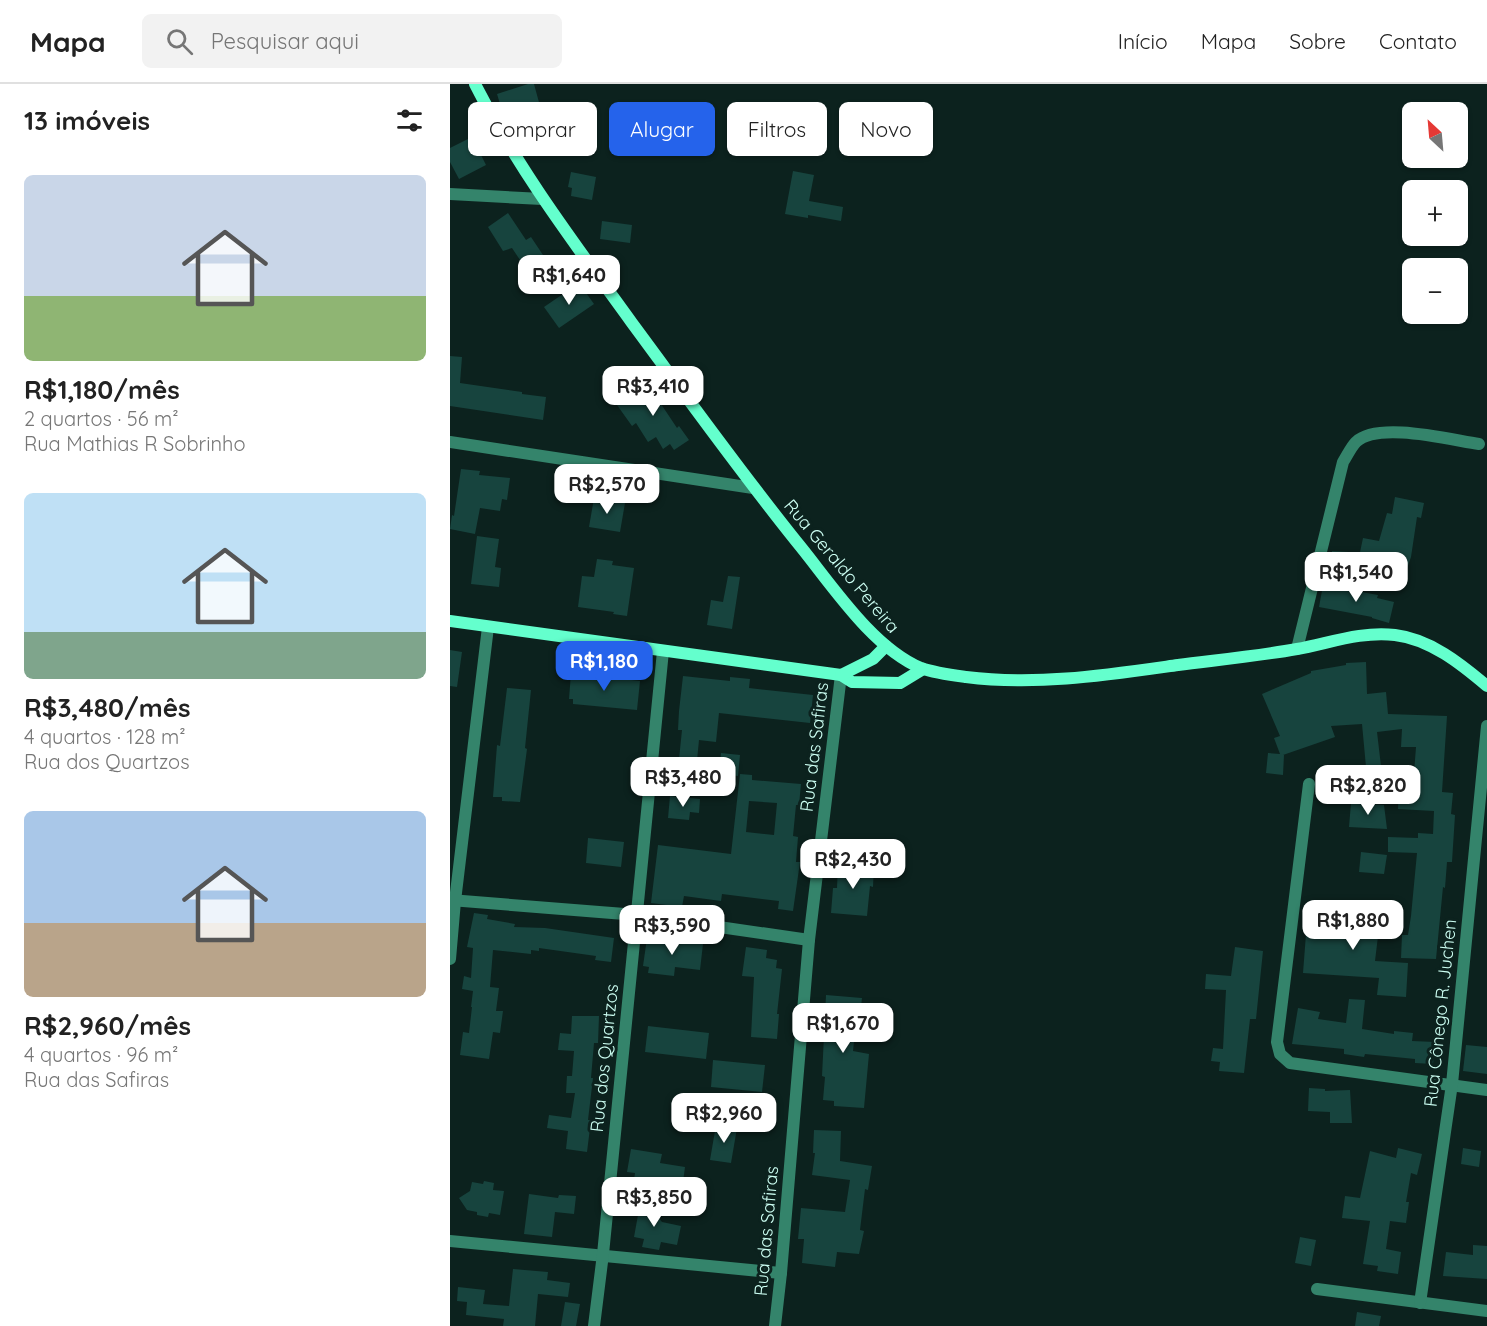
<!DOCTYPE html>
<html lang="pt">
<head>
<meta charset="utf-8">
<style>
	:root { --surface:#fff; --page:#f2f2f2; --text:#222; --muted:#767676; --line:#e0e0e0; --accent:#2563eb }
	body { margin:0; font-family:Quicksand,sans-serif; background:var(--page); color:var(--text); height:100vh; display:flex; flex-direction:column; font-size:22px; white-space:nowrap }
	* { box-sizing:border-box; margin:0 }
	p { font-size:20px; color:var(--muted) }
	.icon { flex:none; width:33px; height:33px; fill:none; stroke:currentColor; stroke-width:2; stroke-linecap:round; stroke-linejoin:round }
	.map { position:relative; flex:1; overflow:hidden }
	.drawer { display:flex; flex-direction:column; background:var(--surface); width:450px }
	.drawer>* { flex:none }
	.banner { position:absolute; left:18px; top:18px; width:570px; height:54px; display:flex; gap:12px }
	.needle { width:39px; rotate:334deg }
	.controls { position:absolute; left:952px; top:18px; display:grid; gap:12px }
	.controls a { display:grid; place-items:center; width:66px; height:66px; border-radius:9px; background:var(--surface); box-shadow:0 2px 4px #0004; font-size:30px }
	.price { position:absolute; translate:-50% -51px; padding:0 14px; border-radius:12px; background:#fff; color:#222; font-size:20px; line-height:39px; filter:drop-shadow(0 2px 3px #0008) }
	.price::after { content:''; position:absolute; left:50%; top:36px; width:18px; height:14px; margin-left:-9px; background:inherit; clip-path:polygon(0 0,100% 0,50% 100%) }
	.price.active { background:var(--accent); color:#fff }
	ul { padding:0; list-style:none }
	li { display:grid; align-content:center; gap:12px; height:318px; padding:0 24px }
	li span { display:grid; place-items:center; height:186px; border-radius:9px; color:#555 }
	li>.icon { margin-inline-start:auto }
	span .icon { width:108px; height:108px; fill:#fffc; stroke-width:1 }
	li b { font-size:26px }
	h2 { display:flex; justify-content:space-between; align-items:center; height:72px; padding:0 24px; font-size:26px }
	.chip { padding:0 21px; border-radius:9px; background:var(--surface); box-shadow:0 2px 4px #0004; font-size:21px; line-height:54px }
	.chip.active { background:var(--accent); color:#fff }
	header { display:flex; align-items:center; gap:36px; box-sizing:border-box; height:84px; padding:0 30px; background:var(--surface); border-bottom:2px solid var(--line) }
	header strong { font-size:28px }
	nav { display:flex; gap:33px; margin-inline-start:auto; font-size:21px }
	.search { width:420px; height:54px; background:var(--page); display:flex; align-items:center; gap:15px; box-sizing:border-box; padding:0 21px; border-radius:9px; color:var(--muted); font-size:22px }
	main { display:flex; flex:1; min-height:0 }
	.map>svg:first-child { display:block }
	.building { fill:#17443e; fill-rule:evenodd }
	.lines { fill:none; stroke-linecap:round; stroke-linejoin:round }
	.minor { stroke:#34846b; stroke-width:12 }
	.secondary { stroke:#64ffcd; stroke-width:12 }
	.labels { text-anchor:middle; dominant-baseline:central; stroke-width:6; stroke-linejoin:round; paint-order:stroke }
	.street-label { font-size:18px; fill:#cdfff3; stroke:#0c221e }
</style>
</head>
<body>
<header>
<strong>Mapa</strong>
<div class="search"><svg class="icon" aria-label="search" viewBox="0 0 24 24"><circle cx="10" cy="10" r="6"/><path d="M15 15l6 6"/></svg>Pesquisar aqui</div>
<nav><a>Início</a><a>Mapa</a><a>Sobre</a><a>Contato</a></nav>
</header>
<main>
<section class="drawer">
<h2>13 imóveis<svg class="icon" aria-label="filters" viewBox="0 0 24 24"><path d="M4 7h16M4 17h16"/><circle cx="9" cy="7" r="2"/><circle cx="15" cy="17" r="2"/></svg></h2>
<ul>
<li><span style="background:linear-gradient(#c9d6e8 65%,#8fb573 0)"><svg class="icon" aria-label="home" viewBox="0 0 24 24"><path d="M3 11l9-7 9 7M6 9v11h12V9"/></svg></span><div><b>R$1,180/mês</b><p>2 quartos · 56 m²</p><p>Rua Mathias R Sobrinho</p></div></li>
<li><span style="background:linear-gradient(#bfe0f5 75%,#7fa58c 0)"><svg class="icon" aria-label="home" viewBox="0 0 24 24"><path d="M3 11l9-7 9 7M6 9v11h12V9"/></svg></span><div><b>R$3,480/mês</b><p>4 quartos · 128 m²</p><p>Rua dos Quartzos</p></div></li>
<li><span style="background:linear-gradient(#a9c7e8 60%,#b9a48a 0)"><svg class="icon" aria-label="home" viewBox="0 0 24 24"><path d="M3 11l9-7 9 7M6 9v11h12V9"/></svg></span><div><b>R$2,960/mês</b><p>4 quartos · 96 m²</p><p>Rua das Safiras</p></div></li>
</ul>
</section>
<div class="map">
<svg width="1037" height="1242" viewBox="0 0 1037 1242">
	<rect width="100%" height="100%" fill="#0c221e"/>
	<g class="building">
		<path d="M 78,0 L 84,0 L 90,22 L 54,33 L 47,10 Z"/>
		<path d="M 122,26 L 132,53 L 107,62 L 105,58 L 100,60 L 92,38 Z"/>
		<path d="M 340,49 L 357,52 L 356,63 L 338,60 Z"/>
		<path d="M 22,53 L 36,81 L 9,95 L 0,78 L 0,64 Z"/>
		<path d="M 343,87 L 364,91 L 359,117 L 393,123 L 391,137 L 358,131 L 358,134 L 335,130 Z"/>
		<path d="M 121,88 L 146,93 L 142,116 L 121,112 L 122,104 L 118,103 Z"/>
		<path d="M 58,129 L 76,156 L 81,153 L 93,171 L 90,173 L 92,175 L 76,185 L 62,164 L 53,167 L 38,143 Z"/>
		<path d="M 152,137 L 182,141 L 180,159 L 150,155 Z"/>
		<path d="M 129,199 L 144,220 L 109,244 L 94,223 Z"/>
		<path d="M 0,272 L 12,273 L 10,299 L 72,308 L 72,310 L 96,313 L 93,336 L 0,322 Z"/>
		<path d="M 203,302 L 208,308 L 216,303 L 222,312 L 211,320 L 227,344 L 229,342 L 239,356 L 224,366 L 220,360 L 213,365 L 206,353 L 198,358 L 186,339 L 182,342 L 167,321 L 189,306 L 192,309 Z"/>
		<path d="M 11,385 L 30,387 L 29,391 L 60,394 L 57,416 L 52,415 L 50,427 L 30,424 L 25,450 L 0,445 L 2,431 L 4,432 Z"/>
		<path d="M 945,413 L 974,419 L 971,434 L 967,433 L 961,473 L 955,490 L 944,487 L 946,480 L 909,473 L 913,454 L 929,457 L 937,429 L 942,430 Z"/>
		<path d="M 144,414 L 175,419 L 170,448 L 139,443 Z"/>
		<path d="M 27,452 L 49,455 L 45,483 L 51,484 L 49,503 L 21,500 Z"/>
		<path d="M 882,467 L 899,468 L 898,480 L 881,478 Z"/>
		<path d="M 147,475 L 163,477 L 162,481 L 184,484 L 177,532 L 163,530 L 164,528 L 128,523 L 132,492 L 144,493 Z"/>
		<path d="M 278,492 L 290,493 L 282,545 L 257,541 L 261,516 L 273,518 Z"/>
		<path d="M 873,501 L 928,511 L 927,514 L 944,518 L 939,539 L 922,534 L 922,533 L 869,523 Z"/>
		<path d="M 0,566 L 12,568 L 7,603 L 0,602 Z"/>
		<path d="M 916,578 L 917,610 L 936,608 L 938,630 L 997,632 L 992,708 L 1003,709 L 1001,730 L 1005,731 L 1002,778 L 997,778 L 995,804 L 993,803 L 986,875 L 951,874 L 952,851 L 958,851 L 961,832 L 967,769 L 938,768 L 938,753 L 968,754 L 968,749 L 983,750 L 984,727 L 948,725 L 949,701 L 963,702 L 966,663 L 951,663 L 952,645 L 927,648 L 931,682 L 916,683 L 912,640 L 881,642 L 885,653 L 833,671 L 834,671 L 833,691 L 816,689 L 818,669 L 830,670 L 824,654 L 830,652 L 812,610 L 861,589 L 861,587 L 896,581 L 896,579 Z"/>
		<path d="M 121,589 L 190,597 L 187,626 L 123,620 L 123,615 L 119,615 Z"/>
		<path d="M 233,592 L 280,597 L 280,593 L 300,595 L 299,604 L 363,611 L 360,639 L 269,629 L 266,658 L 249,656 L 246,687 L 228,685 L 232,646 L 228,646 L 229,627 Z"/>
		<path d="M 57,604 L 81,606 L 75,664 L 77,665 L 70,718 L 52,717 L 52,713 L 43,713 L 47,661 L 50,662 Z"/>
		<path d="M 271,669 L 290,671 L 288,692 L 269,690 Z"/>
		<path d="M 290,690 L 302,691 L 302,696 L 351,700 L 349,721 L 346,721 L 343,752 L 348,753 L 346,778 L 350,778 L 343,827 L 328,825 L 329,817 L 272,810 L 271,817 L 234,812 L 232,823 L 201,819 L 208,761 L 281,770 ZM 299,717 L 327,719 L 324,751 L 296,748 Z"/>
		<path d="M 220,712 L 250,715 L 249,729 L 240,728 L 239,736 L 218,734 Z"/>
		<path d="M 901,719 L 934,721 L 937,745 L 899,743 Z"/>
		<path d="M 138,754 L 174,758 L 171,783 L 136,779 Z"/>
		<path d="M 911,768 L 937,771 L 934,790 L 909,788 Z"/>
		<path d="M 388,780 L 424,782 L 423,803 L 420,802 L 417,832 L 381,829 L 383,804 L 387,804 Z"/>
		<path d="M 904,817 L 925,817 L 925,844 L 929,844 L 925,877 L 958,879 L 956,913 L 927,911 L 929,894 L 853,889 L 857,837 L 904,839 Z"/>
		<path d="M 24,829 L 38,831 L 37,835 L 65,840 L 64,843 L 95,844 L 164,854 L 161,878 L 145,876 L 146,872 L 89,864 L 89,867 L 81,866 L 81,870 L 43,866 L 40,903 L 49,904 L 46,927 L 53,927 L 50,949 L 43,948 L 39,975 L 10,971 L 13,948 L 19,949 L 22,923 L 21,923 L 23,907 L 12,905 L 14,892 L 21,894 L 23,864 L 17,863 Z"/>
		<path d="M 197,854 L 253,860 L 250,886 L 225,883 L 224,892 L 198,889 L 199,883 L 193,882 Z"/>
		<path d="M 296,863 L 317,866 L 316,874 L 327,876 L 326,884 L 332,885 L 327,930 L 329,930 L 327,955 L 301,953 L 304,893 L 292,892 Z"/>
		<path d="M 785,863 L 813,867 L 806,935 L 800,935 L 794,989 L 769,987 L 770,978 L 761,977 L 763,964 L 773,965 L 776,906 L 755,905 L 756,890 L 781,892 Z"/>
		<path d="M 376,911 L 412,914 L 409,939 L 406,939 L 403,967 L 419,970 L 414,1024 L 384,1022 L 384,1017 L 373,1016 L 375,993 L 372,992 Z"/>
		<path d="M 899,915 L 915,916 L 912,945 L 944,950 L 944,947 L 963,949 L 962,957 L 985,958 L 983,980 L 965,979 L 965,975 L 915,970 L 914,973 L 894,970 L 894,965 L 842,960 L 848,924 L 870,928 L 868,935 L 896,939 Z"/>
		<path d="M 122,932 L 149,932 L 148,959 L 144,959 L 141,994 L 143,994 L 138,1036 L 141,1036 L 137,1068 L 116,1065 L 118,1047 L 97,1044 L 99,1031 L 121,1034 L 125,1009 L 116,1009 L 117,992 L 122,992 L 124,967 L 108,966 L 110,949 L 121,950 Z"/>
		<path d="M 198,942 L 259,949 L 256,975 L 195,968 Z"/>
		<path d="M 1016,961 L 1037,963 L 1037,990 L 1013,987 Z"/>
		<path d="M 263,976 L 315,981 L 312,1008 L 261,1003 Z"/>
		<path d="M 859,1004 L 875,1005 L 875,1007 L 900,1006 L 902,1039 L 880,1039 L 880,1028 L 858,1027 Z"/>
		<path d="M 266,1041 L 287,1044 L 281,1079 L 260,1076 Z"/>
		<path d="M 364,1046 L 391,1047 L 390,1077 L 422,1082 L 418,1106 L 415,1105 L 410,1146 L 414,1147 L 409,1170 L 387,1168 L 385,1183 L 352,1179 L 354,1155 L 348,1155 L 351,1124 L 395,1128 L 400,1096 L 362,1091 L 365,1069 L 363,1069 Z"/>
		<path d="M 948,1064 L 972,1070 L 967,1091 L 961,1089 L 956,1118 L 959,1118 L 956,1139 L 940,1137 L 936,1165 L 951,1168 L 948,1190 L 927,1187 L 928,1182 L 913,1180 L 920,1137 L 892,1134 L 895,1112 L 910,1114 L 920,1067 L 946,1074 Z"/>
		<path d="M 1013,1064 L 1031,1067 L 1029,1083 L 1011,1080 Z"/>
		<path d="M 181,1065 L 212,1070 L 210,1079 L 235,1083 L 233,1098 L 206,1094 L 205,1099 L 184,1096 L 185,1089 L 177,1088 Z"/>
		<path d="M 34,1097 L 44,1099 L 43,1106 L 54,1107 L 50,1131 L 39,1129 L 38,1133 L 27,1131 L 27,1128 L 17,1126 L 9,1114 L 20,1107 L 22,1098 L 33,1100 Z"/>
		<path d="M 79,1110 L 108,1114 L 109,1111 L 126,1112 L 124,1130 L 105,1128 L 102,1153 L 74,1150 Z"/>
		<path d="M 194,1114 L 212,1138 L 231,1142 L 227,1161 L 211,1158 L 209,1166 L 192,1163 L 194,1155 L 184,1153 L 188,1131 L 182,1123 Z"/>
		<path d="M 850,1153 L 866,1156 L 861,1182 L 845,1179 Z"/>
		<path d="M 1023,1161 L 1037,1162 L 1037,1195 L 993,1192 L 996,1168 L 1023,1171 Z"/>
		<path d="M 63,1185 L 98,1188 L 97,1196 L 120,1199 L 118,1213 L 88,1210 L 85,1242 L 53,1242 L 54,1235 L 16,1231 L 17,1218 L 7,1217 L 8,1203 L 35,1206 L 33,1220 L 59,1222 Z"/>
		<path d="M 115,1218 L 130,1220 L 126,1242 L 111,1242 Z"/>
		<path d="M 907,1228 L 931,1232 L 929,1242 L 905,1242 Z"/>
	</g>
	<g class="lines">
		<g class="minor">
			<path d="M 0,110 L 92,115"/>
			<path d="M 0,358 L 303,404"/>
			<path d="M 847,565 L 893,378 C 897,372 901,363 906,358 C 928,337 1001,356 1029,360"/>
			<path d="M 859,700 L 827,958 L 830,970 L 840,979 L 1037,1006"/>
			<path d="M 0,816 L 187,831 L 359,856"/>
			<path d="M 0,875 L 5,817 L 38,543"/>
			<path d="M 0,1157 L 331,1189"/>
			<path d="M 867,1205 L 1037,1227"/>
			<path d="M 970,1219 L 1002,1000 L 1037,642"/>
			<path d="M 144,1242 L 153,1170 L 213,567"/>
			<path d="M 325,1242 L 331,1189 L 359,856 L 391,591"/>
		</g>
		<g class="secondary">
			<path d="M 25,0 C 69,87 125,160 182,239 C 236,312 289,386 346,457 C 380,498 421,563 471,584 C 485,589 501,591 516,593 C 587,602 657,591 728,581 C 767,576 808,572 847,565 C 880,559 911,547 945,551 C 980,555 1011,580 1037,602"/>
			<path d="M 0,537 L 391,591 L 402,598 L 450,599 L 473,585"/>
			<path d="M 391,591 L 423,575 L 436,562"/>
		</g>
	</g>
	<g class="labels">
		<g class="street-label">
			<text transform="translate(392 482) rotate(50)">Rua Geraldo Pereira</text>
			<text transform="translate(364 663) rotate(-83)">Rua das Safiras</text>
			<text transform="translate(990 929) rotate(-84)">Rua Cônego R. Juchen</text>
			<text transform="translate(154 974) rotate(-84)">Rua dos Quartzos</text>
			<text transform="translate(316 1147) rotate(-85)">Rua das Safiras</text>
		</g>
	</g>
</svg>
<div class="controls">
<a><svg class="needle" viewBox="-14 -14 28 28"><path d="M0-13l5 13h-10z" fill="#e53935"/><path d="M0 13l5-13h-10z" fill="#767676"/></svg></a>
<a>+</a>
<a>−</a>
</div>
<b class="price" style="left:119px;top:222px">R$1,640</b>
<b class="price" style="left:203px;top:333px">R$3,410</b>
<b class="price" style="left:157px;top:431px">R$2,570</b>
<b class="price" style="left:906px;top:519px">R$1,540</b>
<b class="price active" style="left:154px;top:608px">R$1,180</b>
<b class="price" style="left:233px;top:724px">R$3,480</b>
<b class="price" style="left:918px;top:732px">R$2,820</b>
<b class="price" style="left:403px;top:806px">R$2,430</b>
<b class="price" style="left:903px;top:867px">R$1,880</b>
<b class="price" style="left:222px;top:872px">R$3,590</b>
<b class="price" style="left:393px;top:970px">R$1,670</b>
<b class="price" style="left:274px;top:1060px">R$2,960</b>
<b class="price" style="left:204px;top:1144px">R$3,850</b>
<div class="banner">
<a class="chip">Comprar</a>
<a class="chip active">Alugar</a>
<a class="chip">Filtros</a>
<a class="chip">Novo</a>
</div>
</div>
</main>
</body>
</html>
